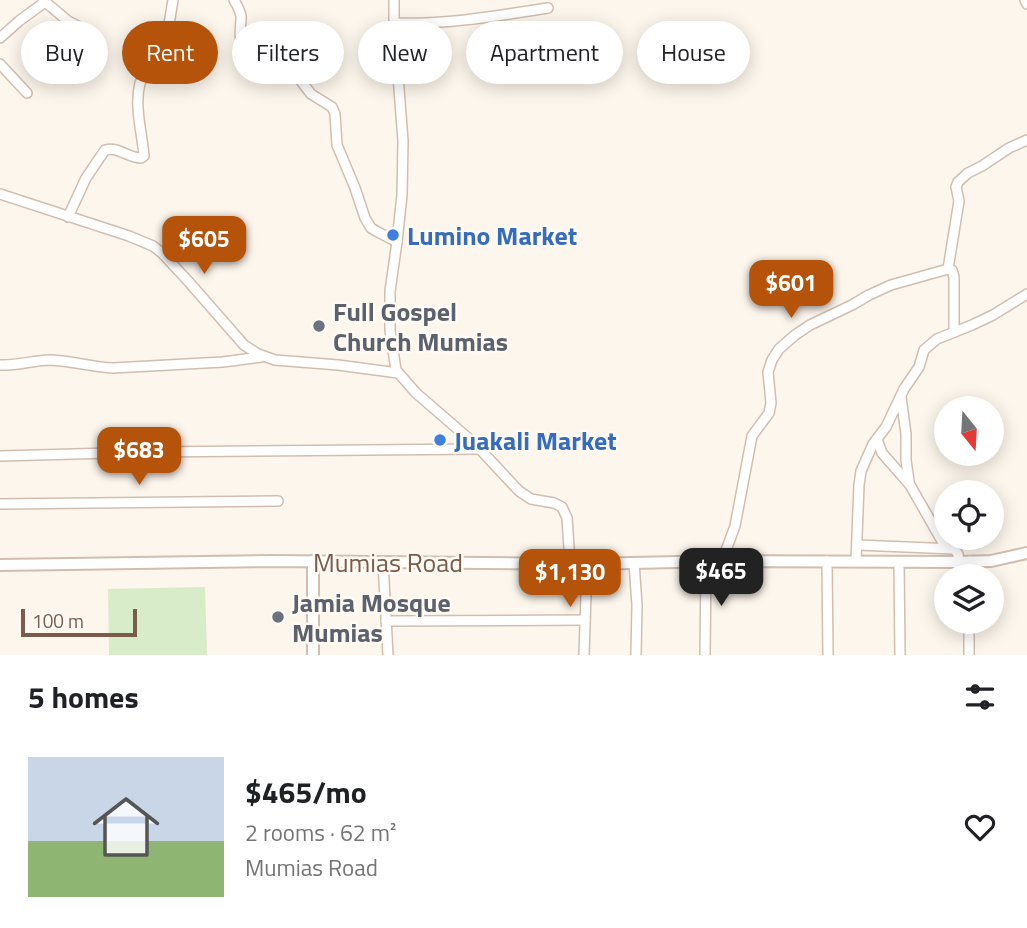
<!DOCTYPE html>
<html lang="en">
<head>
<meta charset="utf-8">
<style>
	:root { --surface:#fff; --page:#f6f6f6; --text:#202124; --muted:#757577; --accent:#b45309 }
	body { margin:0; font-family:"Titillium Web",sans-serif; background:var(--page); color:var(--text); height:100vh; display:flex; flex-direction:column; font-size:26px; white-space:nowrap }
	* { box-sizing:border-box; margin:0 }
	p { font-size:23px; color:var(--muted) }
	.icon { flex:none; width:38px; height:38px; fill:none; stroke:currentColor; stroke-width:2; stroke-linecap:round; stroke-linejoin:round }
	.map { position:relative; height:655px; overflow:hidden }
	.panel { display:flex; flex-direction:column; background:var(--surface); flex:1 }
	.panel>* { flex:none }
	.guide { position:absolute; left:21px; top:21px; width:985px; height:63px; display:flex; gap:14px }
	.needle { width:46px; rotate:162deg }
	.fabs { position:absolute; left:934px; top:396px; display:grid; gap:14px }
	.fabs a { display:grid; place-items:center; width:70px; height:70px; border-radius:50%; background:var(--surface); box-shadow:0 4px 18px #0003; font-size:35px }
	.scale { position:absolute; left:21px; bottom:18px; width:116px; box-sizing:border-box; padding-left:7px; border:4px solid #7a5c4d; border-top:0; font-size:19px; line-height:24px; white-space:nowrap; color:#7a5c4d; -webkit-text-stroke:5px #fffaf3; paint-order:stroke }
	.price { position:absolute; translate:-50% -60px; padding:0 16px; border-radius:14px; background:var(--accent); color:#fff; font-size:23px; line-height:46px; filter:drop-shadow(0 2px 4px #0008) }
	.price::after { content:''; position:absolute; left:50%; top:42px; width:21px; height:16px; margin-left:-10px; background:inherit; clip-path:polygon(0 0,100% 0,50% 100%) }
	.price.current { background:#222; color:#fff }
	ul { padding:0; list-style:none }
	li { display:flex; align-items:center; gap:21px; height:175px; padding:0 28px }
	li span { display:grid; place-items:center; flex:none; width:196px; height:140px; border-radius:0px; color:#555 }
	li>.icon { margin-inline-start:auto }
	span .icon { width:84px; height:84px; fill:#fffc; stroke-width:1 }
	li b { font-size:30px }
	h2 { display:flex; justify-content:space-between; align-items:center; height:84px; padding:0 28px; font-size:30px }
	.pill { padding:0 24px; border-radius:32px; background:var(--surface); box-shadow:0 4px 18px #0003; font-size:24px; line-height:63px }
	.pill.current { background:var(--accent); color:#fff }
	.map>svg:first-child { display:block }
	.pitch { fill:#d8ecc9 }
	.lines { fill:none; stroke-linecap:round; stroke-linejoin:round }
	.minor-casing { stroke:#d1beb0; stroke-width:12 }
	.tertiary-casing { stroke:#d1beb0; stroke-width:14 }
	.minor { stroke:#fff; stroke-width:9 }
	.tertiary { stroke:#fff; stroke-width:10 }
	.shop-dot { fill:#3f7fe0; stroke:#fffaf3; stroke-width:2.5 }
	.worship-dot { fill:#6b7280; stroke:#fffaf3; stroke-width:2.5 }
	.labels { text-anchor:middle; dominant-baseline:central; stroke-width:5; stroke-linejoin:round; paint-order:stroke }
	.shop-label { font-size:26px; font-weight:bold; fill:#366cbe; stroke:#fffaf3; text-anchor:start }
	.worship-label { font-size:26px; font-weight:bold; fill:#5b616d; stroke:#fffaf3; text-anchor:start }
	.street-label { font-size:26px; fill:#7a5c4d; stroke:#fffaf3 }
</style>
</head>
<body>
<div class="map">
<svg width="1027" height="655" viewBox="0 0 1027 655">
	<rect width="100%" height="100%" fill="#fdf6ec"/>
	<path class="pitch" d="M 205,587 L 207,655 L 109,655 L 108,589 Z"/>
	<g class="lines">
		<g class="minor-casing">
			<g id="minor">
				<path d="M 43,0 L 68,21 L 90,32"/>
				<path d="M 234,0 C 237,5 240,10 241,16 C 242,25 235,44 249,47 C 255,48 260,46 266,47 L 292,69 L 311,94 L 332,107 L 335,114 L 337,145 L 355,188 L 365,218 L 371,228 L 376,231 L 397,242"/>
				<path d="M 394,0 L 394,23 L 403,141 L 402,195 L 397,242 L 390,291 L 390,330 L 396,370 L 416,393 L 475,444 L 519,491 L 531,499 L 554,503 L 562,507 L 567,518 L 570,563"/>
				<path d="M 1025,0 L 1027,4"/>
				<path d="M 394,23 C 446,25 496,16 548,8"/>
				<path d="M 0,38 L 19,21 L 45,2"/>
				<path d="M 0,64 L 27,93"/>
				<path d="M 0,194 L 129,236 L 153,246 L 162,253 L 188,281 L 244,345 L 258,354 L 275,360 L 338,365 L 398,373"/>
				<path d="M 68,217 L 86,178 L 105,150 C 118,146 128,158 141,158 L 144,156 C 142,132 134,106 140,83 L 167,36 L 173,0"/>
				<path d="M 948,269 L 959,201 L 956,187 L 958,182 L 968,173 L 982,166 L 1009,148 L 1027,140"/>
				<path d="M 0,365 C 17,366 34,360 51,360 C 72,361 93,367 113,368 L 223,362 L 261,357"/>
				<path d="M 901,397 L 906,434 L 906,460 L 909,481"/>
				<path d="M 877,439 L 882,453 L 910,485 L 946,548"/>
				<path d="M 0,456 L 148,452 L 480,449"/>
				<path d="M 0,504 L 278,501"/>
				<path d="M 858,545 L 954,549 L 958,554 L 959,562"/>
				<path d="M 722,561 L 735,526 L 752,436 L 769,413 L 771,403 L 768,372 L 772,360 L 779,349 L 795,335 L 810,325 L 852,305 L 869,295 L 891,285 L 948,269 L 952,270 L 954,277 L 954,332"/>
				<path d="M 827,561 L 828,655"/>
				<path d="M 856,561 L 859,485 L 861,471 L 873,444 L 886,427 L 904,389 L 919,367 L 924,350 L 937,339 L 972,325 L 993,315 L 1027,294"/>
				<path d="M 383,562 L 388,655"/>
				<path d="M 899,562 L 900,655"/>
				<path d="M 634,563 L 637,605 L 636,655"/>
				<path d="M 969,576 L 970,561"/>
				<path d="M 386,621 L 585,620"/>
				<path d="M 584,655 L 587,564"/>
				<path d="M 705,655 L 706,562"/>
				<path d="M 969,655 L 969,621"/>
			</g>
		</g>
		<g class="tertiary-casing">
			<g id="tertiary">
				<path d="M 313,561 L 313,655"/>
				<path d="M 0,565 L 271,561 L 587,564 L 722,561 L 959,562 L 991,561 L 1027,553"/>
			</g>
		</g>
		<use href="#minor" class="minor"/>
		<use href="#tertiary" class="tertiary"/>
	</g>
	<g class="shop-dot">
		<circle cx="393" cy="235" r="7"/>
		<circle cx="440" cy="440" r="7"/>
	</g>
	<g class="worship-dot">
		<circle cx="319" cy="326" r="7"/>
		<circle cx="278" cy="617" r="7"/>
	</g>
	<g class="labels">
		<g class="shop-label">
			<text x="407" y="235">Lumino Market</text>
			<text x="454" y="440">Juakali Market</text>
		</g>
		<g class="worship-label">
			<text x="333" y="311">Full Gospel<tspan x="333" dy="30">Church Mumias</tspan></text>
			<text x="292" y="602">Jamia Mosque<tspan x="292" dy="30">Mumias</tspan></text>
		</g>
		<g class="street-label">
			<text x="388" y="562">Mumias Road</text>
		</g>
	</g>
</svg>
<div class="fabs">
<a><svg class="needle" viewBox="-14 -14 28 28"><path d="M0-13l5 13h-10z" fill="#e53935"/><path d="M0 13l5-13h-10z" fill="#757577"/></svg></a>
<a><svg class="icon" aria-label="locate" viewBox="0 0 24 24"><circle cx="12" cy="12" r="6"/><path d="M12 2v4M12 18v4M2 12h4M18 12h4"/></svg></a>
<a><svg class="icon" aria-label="layers" viewBox="0 0 24 24"><path d="M12 4l9 5-9 5-9-5zM3 14l9 5 9-5"/></svg></a>
</div>
<div class="scale">100 m</div>
<b class="price" style="left:204px;top:276px">$605</b>
<b class="price" style="left:791px;top:320px">$601</b>
<b class="price" style="left:139px;top:487px">$683</b>
<b class="price current" style="left:721px;top:608px">$465</b>
<b class="price" style="left:570px;top:609px">$1,130</b>
<div class="guide">
<a class="pill">Buy</a>
<a class="pill current">Rent</a>
<a class="pill">Filters</a>
<a class="pill">New</a>
<a class="pill">Apartment</a>
<a class="pill">House</a>
</div>
</div>
<section class="panel">
<h2>5 homes<svg class="icon" aria-label="filters" viewBox="0 0 24 24"><path d="M4 7h16M4 17h16"/><circle cx="9" cy="7" r="2"/><circle cx="15" cy="17" r="2"/></svg></h2>
<ul>
<li><span style="background:linear-gradient(#c9d6e8 60%,#8fb573 0)"><svg class="icon" aria-label="home" viewBox="0 0 24 24"><path d="M3 11l9-7 9 7M6 9v11h12V9"/></svg></span><div><b>$465/mo</b><p>2 rooms · 62 m²</p><p>Mumias Road</p></div><svg class="icon" aria-label="heart" viewBox="0 0 24 24"><path d="M12 20l-8-8c-3-5 5-10 8-4 3-6 11-1 8 4z"/></svg></li>
</ul>
</section>
</body>
</html>
